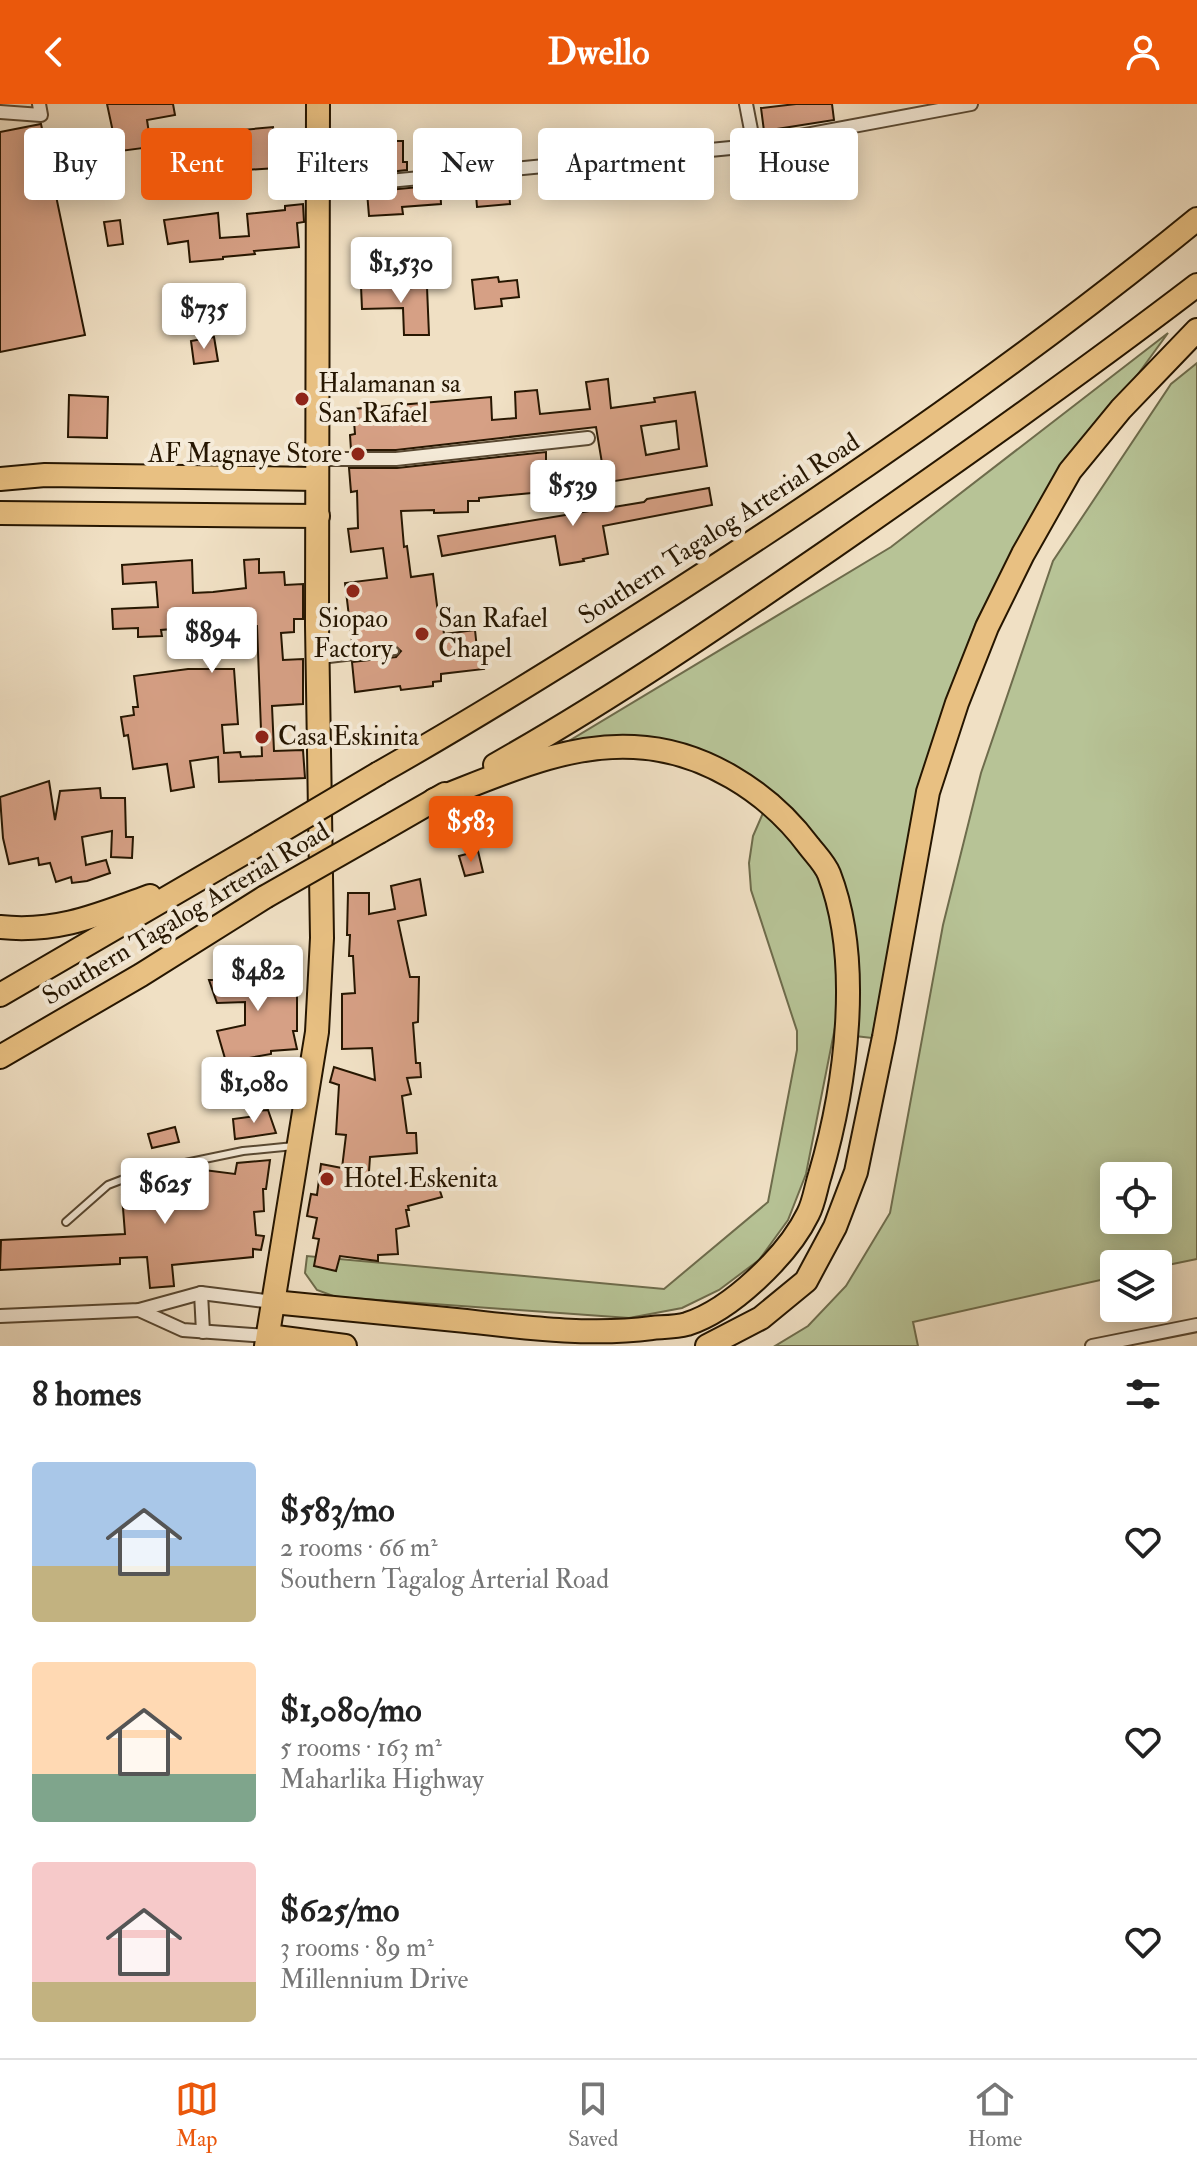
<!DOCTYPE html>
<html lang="en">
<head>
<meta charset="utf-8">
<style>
	:root { --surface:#fff; --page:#f2f2f2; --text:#222; --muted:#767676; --line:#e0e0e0; --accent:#ea580c }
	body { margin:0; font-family:"IM FELL Double Pica",serif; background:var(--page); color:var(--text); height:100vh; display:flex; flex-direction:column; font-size:30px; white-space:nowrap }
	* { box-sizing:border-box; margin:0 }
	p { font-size:26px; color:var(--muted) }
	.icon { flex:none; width:44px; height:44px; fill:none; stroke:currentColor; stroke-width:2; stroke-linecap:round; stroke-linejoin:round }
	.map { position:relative; height:1242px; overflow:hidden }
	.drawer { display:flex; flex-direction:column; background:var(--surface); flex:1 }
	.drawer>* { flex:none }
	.top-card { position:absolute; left:24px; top:24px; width:1150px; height:72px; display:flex; gap:16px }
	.controls { position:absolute; left:1100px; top:1058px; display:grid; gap:16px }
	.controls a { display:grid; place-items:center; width:72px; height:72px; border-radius:8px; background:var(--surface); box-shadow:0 4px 20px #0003; font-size:40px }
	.price { position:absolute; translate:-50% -68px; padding:0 18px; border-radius:8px; background:#fff; color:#222; font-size:26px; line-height:52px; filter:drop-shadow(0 2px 4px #0008) }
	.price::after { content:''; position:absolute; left:50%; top:48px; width:24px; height:18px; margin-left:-12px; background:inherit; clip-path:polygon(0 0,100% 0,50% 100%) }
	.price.on { background:var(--accent); color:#fff }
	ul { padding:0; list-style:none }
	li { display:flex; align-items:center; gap:24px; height:200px; padding:0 32px }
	li span { display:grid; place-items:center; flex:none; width:224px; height:160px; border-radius:8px; color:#555 }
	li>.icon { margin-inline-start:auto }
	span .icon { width:96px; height:96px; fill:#fffc; stroke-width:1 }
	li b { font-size:34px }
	h2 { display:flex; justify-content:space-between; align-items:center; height:96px; padding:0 32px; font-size:34px }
	.pill { padding:0 28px; border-radius:8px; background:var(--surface); box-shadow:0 4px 20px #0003; font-size:28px; line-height:72px }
	.pill.on { background:var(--accent); color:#fff }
	header { display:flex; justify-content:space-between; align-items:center; height:104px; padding:0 32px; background:var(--accent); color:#fff; font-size:36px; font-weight:800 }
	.tabs { display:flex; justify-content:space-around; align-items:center; height:112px; border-top:2px solid var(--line); background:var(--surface); font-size:22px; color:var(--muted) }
	.tabs a { display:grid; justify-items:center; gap:4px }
	.tabs .on { color:var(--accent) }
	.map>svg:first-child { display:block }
	.green { fill:#b7c396; stroke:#6e6c4c; stroke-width:2; fill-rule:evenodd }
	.building { fill:#d6a085; stroke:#261601; stroke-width:2; fill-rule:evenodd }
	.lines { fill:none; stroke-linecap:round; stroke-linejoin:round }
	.lane-casing { stroke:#584832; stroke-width:10 }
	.street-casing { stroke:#584832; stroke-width:16 }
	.highway-casing { stroke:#261601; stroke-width:26 }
	.lane { stroke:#f5ebd9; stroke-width:6 }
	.street { stroke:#f5ebd9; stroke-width:12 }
	.highway { stroke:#e8c082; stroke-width:22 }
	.highway-bridge-casing { stroke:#261601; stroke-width:26; stroke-linecap:butt }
	.highway-bridge { stroke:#e8c082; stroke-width:22 }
	.poi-dot { fill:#8f2418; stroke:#f5ebd9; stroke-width:3 }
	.labels { text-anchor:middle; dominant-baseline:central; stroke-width:8; stroke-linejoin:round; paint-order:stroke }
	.poi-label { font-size:26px; fill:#261601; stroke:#f5ebd9; text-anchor:start }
	.street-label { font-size:26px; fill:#261601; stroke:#f5ebd9 }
</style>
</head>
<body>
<header><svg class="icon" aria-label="back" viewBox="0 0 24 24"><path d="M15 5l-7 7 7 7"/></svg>Dwello<svg class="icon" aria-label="person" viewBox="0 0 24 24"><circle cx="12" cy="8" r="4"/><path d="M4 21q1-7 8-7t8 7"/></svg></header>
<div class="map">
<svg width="1197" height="1242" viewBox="0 0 1197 1242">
	<rect width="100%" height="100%" fill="#f0e0c4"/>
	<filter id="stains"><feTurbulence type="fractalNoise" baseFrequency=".0025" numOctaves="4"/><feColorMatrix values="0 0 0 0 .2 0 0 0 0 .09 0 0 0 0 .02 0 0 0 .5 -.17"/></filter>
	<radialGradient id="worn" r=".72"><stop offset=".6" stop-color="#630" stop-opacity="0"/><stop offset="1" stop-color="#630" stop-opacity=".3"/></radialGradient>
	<g class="green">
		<path d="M 1168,229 L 1033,414 L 977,516 L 946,600 L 904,765 L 872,934 L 855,932 L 820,747 L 771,687 L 709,652 L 559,643 L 891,443 Z"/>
		<path d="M 1197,259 L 1197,1155 L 1158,1163 L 1158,1160 L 1114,1160 L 1114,1173 L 913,1218 L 918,1242 L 775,1242 L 808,1222 L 846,1182 L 890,1109 L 943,821 L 981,669 L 1053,457 L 1171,280 ZM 1158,1072 L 1158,1116 L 1114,1116 L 1114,1072 Z"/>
		<path d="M 763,709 L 798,742 L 824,783 L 839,821 L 841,893 L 806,1070 L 788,1116 L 759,1156 L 719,1186 L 682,1204 L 629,1214 L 336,1193 L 317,1186 L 305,1169 L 307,1152 L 664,1185 L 768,1098 L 797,946 L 797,927 L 751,786 L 749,759 L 753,732 Z"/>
	</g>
	<g class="building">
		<path d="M 107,0 L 173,0 L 175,11 L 147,16 L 151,43 L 113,48 L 110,28 L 113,28 Z"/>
		<path d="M 796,0 L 832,0 L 834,16 L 764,27 L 761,4 Z"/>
		<path d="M 41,20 L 85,231 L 0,248 L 0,28 Z"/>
		<path d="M 273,23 L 277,64 L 245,66 L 244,54 L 224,56 L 221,28 Z"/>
		<path d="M 363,37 L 403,37 L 403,58 L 407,58 L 407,66 L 380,69 L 379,51 L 362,50 Z"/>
		<path d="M 508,75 L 510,100 L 477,103 L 475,78 Z"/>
		<path d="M 440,81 L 441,100 L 402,103 L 403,110 L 369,112 L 367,88 Z"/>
		<path d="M 303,100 L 304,118 L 297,119 L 299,143 L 254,147 L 255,150 L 223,153 L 223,155 L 190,158 L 188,137 L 168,140 L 164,116 L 218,109 L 220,134 L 249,132 L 247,110 L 285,106 L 285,102 Z"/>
		<path d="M 120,116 L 123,140 L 108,142 L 104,118 Z"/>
		<path d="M 498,173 L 499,178 L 517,176 L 519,193 L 501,195 L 502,202 L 475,205 L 472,176 Z"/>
		<path d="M 400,181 L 400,185 L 427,183 L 429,231 L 404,231 L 403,204 L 362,205 L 361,182 Z"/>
		<path d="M 214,233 L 218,257 L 194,260 L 191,237 Z"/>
		<path d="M 608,275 L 611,304 L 655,298 L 654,294 L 695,288 L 707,362 L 596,380 L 596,383 L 479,394 L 479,397 L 468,397 L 468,408 L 434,409 L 434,406 L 401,407 L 404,443 L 407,442 L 411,473 L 433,470 L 439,517 L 442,517 L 444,530 L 475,526 L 477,545 L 481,545 L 484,565 L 441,570 L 441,577 L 433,578 L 433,582 L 401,586 L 400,582 L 355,588 L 352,558 L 396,553 L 401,547 L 394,541 L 353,546 L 345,479 L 387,474 L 383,444 L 351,448 L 348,425 L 358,424 L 357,387 L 351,388 L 349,364 L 397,364 L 546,348 L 546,363 L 602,359 L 596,323 L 396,346 L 351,346 L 350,331 L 355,330 L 353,305 L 491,293 L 492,316 L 516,314 L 515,288 L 537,286 L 540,310 L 590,305 L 586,278 ZM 676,317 L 679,345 L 646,351 L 641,322 Z"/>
		<path d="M 69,291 L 108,293 L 107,334 L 68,333 Z"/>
		<path d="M 709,384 L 712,401 L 603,422 L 608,450 L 583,455 L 584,457 L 560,461 L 555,432 L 442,452 L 438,432 L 644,398 L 647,395 Z"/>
		<path d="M 259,455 L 259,469 L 284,468 L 285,481 L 303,480 L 303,515 L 294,515 L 294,528 L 281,529 L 283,556 L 303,555 L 303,600 L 272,602 L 274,647 L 303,646 L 305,674 L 219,678 L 218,653 L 190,657 L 194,683 L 171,687 L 167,660 L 133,665 L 128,631 L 124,632 L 121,613 L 134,611 L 133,603 L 138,603 L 134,572 L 188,565 L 234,565 L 238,620 L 222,621 L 224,649 L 240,648 L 241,653 L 262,652 L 257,522 L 233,524 L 233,520 L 161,526 L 162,532 L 138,533 L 138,524 L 113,525 L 112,505 L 158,503 L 156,478 L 123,480 L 122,461 L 192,456 L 193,489 L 213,488 L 246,484 L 244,456 Z"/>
		<path d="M 49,677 L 55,716 L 60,687 L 100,684 L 101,694 L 125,694 L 126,733 L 133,733 L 132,754 L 111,753 L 112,727 L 82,733 L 86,761 L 106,756 L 110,769 L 87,777 L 72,779 L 71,773 L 56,778 L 50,759 L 39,761 L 38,754 L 9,760 L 3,734 L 0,693 Z"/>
		<path d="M 478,747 L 483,768 L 465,772 L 459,752 Z"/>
		<path d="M 420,775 L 426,811 L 398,817 L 410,873 L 419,873 L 418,918 L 413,919 L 416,959 L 420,959 L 421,973 L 407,974 L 411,990 L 402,992 L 407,1029 L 416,1029 L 417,1049 L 370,1053 L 368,1082 L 402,1074 L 403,1080 L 435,1072 L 442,1093 L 408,1102 L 409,1106 L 406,1106 L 409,1122 L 396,1125 L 398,1150 L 378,1151 L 378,1157 L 340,1152 L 336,1167 L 314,1162 L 319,1135 L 313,1134 L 317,1114 L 307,1112 L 311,1090 L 317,1091 L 321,1060 L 342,1064 L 346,1031 L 336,1030 L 339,981 L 330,978 L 334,963 L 375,976 L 372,944 L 342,945 L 342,890 L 355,889 L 353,852 L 349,852 L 350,831 L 347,831 L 348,789 L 369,789 L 369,810 L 395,805 L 391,782 Z"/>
		<path d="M 289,850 L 289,882 L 297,882 L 297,927 L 293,927 L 297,945 L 271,947 L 271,950 L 249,954 L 255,972 L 230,981 L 221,960 L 226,958 L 217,927 L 245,921 L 245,898 L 217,899 L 209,876 L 243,876 L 243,851 Z"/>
		<path d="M 268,1006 L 276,1029 L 235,1035 L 233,1015 L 256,1012 L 255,1007 Z"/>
		<path d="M 175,1023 L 179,1038 L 152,1044 L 148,1030 Z"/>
		<path d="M 270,1056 L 266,1085 L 263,1085 L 264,1107 L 254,1108 L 256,1131 L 264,1132 L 261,1146 L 253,1145 L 253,1153 L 172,1161 L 174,1182 L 150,1184 L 147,1153 L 120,1154 L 120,1160 L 0,1166 L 1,1136 L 125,1130 L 122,1091 L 142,1090 L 141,1078 L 204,1066 L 235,1070 L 237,1059 Z"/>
	</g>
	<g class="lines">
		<g class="lane-casing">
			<g id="lane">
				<path d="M 321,556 L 395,547"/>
				<path d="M 66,1118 L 108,1081 L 142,1068 L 243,1047 L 294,1042"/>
			</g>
		</g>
		<g class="street-casing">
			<g id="street">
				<path d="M 746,0 L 752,31"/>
				<path d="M 0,8 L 41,11 L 39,0"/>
				<path d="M 317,84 L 741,43 L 971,0"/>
				<path d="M 317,355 L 396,355 L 588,334"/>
				<path d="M 201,1189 L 203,1228"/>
				<path d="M 139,1206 L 183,1226 L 268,1232"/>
				<path d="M 0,1212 L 139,1206 L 201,1189 L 273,1198"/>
				<path d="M 1092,1242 L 1197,1221"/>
			</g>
		</g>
		<g class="highway-casing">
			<g id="highway">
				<path d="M 0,375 L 45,371 L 317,375"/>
				<path d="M 0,409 L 318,412"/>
				<path d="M 495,661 C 612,595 723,519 832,444 C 956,358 1078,272 1197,181"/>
				<path d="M 379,669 C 480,612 577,551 674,489 C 855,373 1031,251 1197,115"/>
				<path d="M 379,728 L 445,690"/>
				<path d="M 0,823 C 57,829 98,811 150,792"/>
				<path d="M 0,891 L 261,739"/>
				<path d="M 0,953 L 141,871 L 265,793"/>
				<path d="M 273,1198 C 337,1204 401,1210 466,1217 C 528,1224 591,1232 652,1224 C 663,1223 676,1223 687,1220 C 731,1206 788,1151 808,1110 C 814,1099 816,1083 820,1071 C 846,982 863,858 829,770 C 825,760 816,751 809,742 C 769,688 703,646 634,643 C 565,639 497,672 434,696"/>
				<path d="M 268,1232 L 345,1242"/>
				<path d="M 266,1242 L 317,928 L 322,834 L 317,521 L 318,0"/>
				<path d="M 707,1242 L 761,1214 L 806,1177 L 835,1123 L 856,1068 L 884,933 L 928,688 L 957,599 L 987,523 L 1023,450 L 1070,367 L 1121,305 L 1197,226"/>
			</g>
		</g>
		<use href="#lane" class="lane"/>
		<use href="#street" class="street"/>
		<use href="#highway" class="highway"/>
		<g class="highway-bridge-casing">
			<g id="highway-bridge">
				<path d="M 261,739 L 379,669"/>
				<path d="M 265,793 L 379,728"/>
			</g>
		</g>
		<use href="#highway-bridge" class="highway-bridge"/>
	</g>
	<g class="poi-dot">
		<circle cx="302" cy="295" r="8"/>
		<circle cx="358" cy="350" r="8"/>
		<circle cx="353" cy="487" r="8"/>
		<circle cx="422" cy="530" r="8"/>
		<circle cx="262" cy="633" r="8"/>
		<circle cx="327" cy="1075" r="8"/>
	</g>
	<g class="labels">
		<g class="poi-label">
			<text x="318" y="280">Halamanan sa<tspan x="318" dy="30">San Rafael</tspan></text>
			<text x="342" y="350" text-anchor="end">AF Magnaye Store</text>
			<text x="353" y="515" text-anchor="middle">Siopao<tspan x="353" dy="30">Factory</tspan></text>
			<text x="438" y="515">San Rafael<tspan x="438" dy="30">Chapel</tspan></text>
			<text x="278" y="633">Casa Eskinita</text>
			<text x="343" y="1075">Hotel Eskenita</text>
		</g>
		<g class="street-label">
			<text transform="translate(719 425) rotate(-33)">Southern Tagalog Arterial Road</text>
			<text transform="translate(186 810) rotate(-31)">Southern Tagalog Arterial Road</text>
		</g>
	</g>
	<rect width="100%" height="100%" filter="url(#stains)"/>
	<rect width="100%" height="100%" fill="url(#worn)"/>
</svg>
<div class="controls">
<a><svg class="icon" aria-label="locate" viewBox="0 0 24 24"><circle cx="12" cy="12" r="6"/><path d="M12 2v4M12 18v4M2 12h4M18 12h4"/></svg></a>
<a><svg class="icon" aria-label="layers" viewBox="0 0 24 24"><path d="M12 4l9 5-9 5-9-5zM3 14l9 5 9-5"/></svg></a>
</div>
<b class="price" style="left:401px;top:201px">$1,530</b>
<b class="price" style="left:204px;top:247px">$735</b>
<b class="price" style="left:573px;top:424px">$539</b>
<b class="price" style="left:212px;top:571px">$894</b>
<b class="price on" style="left:471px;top:760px">$583</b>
<b class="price" style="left:258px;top:909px">$482</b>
<b class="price" style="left:254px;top:1021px">$1,080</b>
<b class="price" style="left:165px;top:1122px">$625</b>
<div class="top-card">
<a class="pill">Buy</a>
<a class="pill on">Rent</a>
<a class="pill">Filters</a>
<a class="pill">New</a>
<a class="pill">Apartment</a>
<a class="pill">House</a>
</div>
</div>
<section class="drawer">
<h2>8 homes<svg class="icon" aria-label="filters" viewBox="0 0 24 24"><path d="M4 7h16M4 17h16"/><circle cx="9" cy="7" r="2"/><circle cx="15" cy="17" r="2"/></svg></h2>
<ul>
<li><span style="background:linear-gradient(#a9c7e8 65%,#c2b280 0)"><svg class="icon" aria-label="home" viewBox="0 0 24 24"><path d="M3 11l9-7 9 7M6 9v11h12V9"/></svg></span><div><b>$583/mo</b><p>2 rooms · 66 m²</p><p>Southern Tagalog Arterial Road</p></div><svg class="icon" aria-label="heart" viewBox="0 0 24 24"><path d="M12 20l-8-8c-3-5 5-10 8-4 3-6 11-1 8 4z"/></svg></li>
<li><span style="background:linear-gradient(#ffd9b3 70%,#7fa58c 0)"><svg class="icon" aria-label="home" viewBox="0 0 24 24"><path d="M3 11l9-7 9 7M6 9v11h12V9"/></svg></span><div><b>$1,080/mo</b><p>5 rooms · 163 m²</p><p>Maharlika Highway</p></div><svg class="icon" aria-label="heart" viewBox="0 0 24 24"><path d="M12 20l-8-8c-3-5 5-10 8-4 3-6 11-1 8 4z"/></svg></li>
<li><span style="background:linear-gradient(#f6c9c9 75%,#c2b280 0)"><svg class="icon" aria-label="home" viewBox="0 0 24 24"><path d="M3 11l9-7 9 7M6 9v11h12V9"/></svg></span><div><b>$625/mo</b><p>3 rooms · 89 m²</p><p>Millennium Drive</p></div><svg class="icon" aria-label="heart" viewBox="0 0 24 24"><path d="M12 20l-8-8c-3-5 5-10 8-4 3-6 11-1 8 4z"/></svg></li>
</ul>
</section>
<nav class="tabs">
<a class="on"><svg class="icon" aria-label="map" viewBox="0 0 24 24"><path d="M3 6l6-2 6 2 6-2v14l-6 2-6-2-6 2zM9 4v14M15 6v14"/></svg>Map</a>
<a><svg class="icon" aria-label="saved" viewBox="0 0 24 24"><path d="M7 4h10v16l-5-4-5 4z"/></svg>Saved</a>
<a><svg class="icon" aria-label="home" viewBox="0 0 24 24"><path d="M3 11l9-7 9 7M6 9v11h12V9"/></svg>Home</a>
</nav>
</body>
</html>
